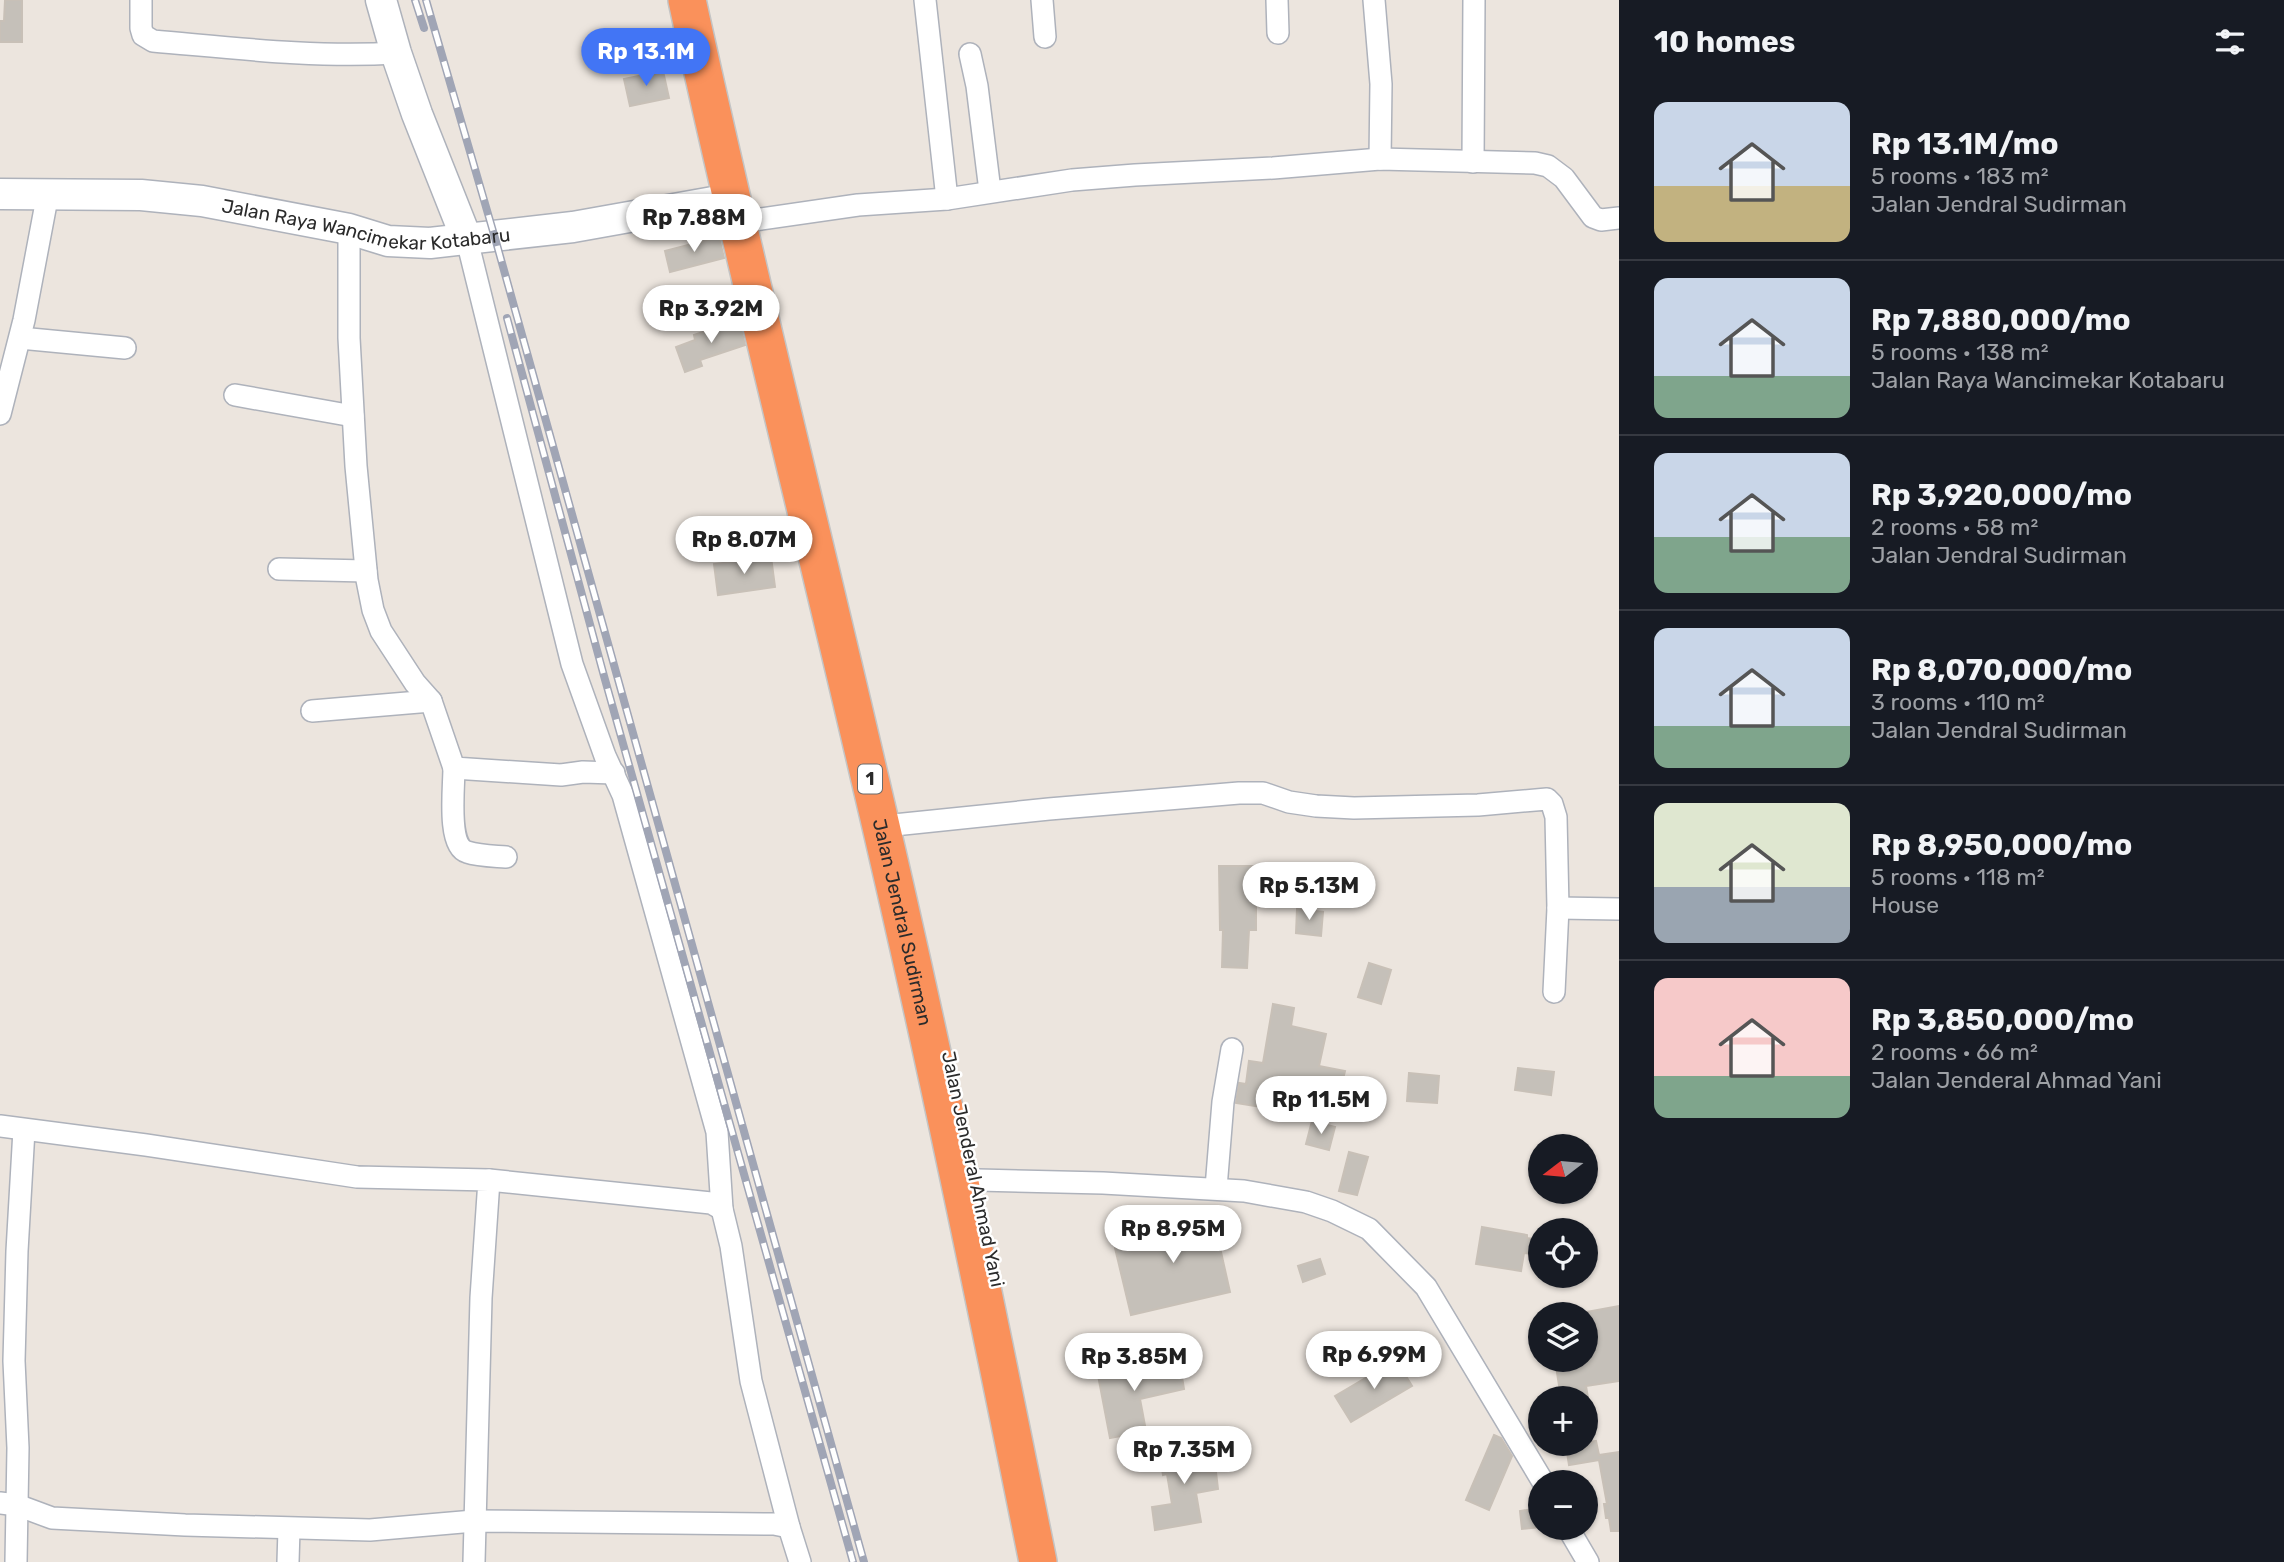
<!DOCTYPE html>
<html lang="en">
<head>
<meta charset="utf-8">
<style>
	:root { --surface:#171b24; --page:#242831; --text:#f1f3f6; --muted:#9ea1a6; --line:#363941; --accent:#4275f5 }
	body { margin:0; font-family:Rubik,sans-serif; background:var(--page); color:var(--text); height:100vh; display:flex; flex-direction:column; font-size:26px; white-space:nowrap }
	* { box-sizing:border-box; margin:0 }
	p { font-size:23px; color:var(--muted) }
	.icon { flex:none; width:38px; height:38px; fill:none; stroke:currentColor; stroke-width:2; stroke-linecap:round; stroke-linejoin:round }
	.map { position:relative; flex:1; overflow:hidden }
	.drawer { display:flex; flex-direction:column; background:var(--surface); width:665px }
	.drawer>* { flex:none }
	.needle { width:46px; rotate:254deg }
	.tools { position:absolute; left:1528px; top:1134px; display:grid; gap:14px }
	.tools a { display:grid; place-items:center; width:70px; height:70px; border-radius:50%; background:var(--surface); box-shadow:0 2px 5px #0004; font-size:35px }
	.price { position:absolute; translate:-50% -60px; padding:0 16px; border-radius:24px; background:#fff; color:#222; font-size:23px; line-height:46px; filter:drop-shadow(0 2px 4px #0008) }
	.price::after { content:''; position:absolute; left:50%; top:42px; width:21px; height:16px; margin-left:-10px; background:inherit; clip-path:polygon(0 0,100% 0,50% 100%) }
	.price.on { background:var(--accent); color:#fff }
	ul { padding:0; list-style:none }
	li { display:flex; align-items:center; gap:21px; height:175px; padding:0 35px }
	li+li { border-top:2px solid var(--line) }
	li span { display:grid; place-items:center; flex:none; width:196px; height:140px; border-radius:14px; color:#555 }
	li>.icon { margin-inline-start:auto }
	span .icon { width:84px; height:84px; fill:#fffc; stroke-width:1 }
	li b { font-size:30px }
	h2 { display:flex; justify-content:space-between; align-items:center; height:84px; padding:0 35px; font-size:30px }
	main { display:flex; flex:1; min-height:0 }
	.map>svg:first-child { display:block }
	.building { fill:#c5c0b9; stroke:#c8c0b7; stroke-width:2 }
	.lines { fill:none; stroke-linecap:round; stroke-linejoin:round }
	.street-casing { stroke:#aeb2bb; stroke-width:24 }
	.secondary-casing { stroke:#aeb2bb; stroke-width:33 }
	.highway-casing { stroke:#c4c4c4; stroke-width:40 }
	.street { stroke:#fff; stroke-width:21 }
	.secondary { stroke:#fff; stroke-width:30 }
	.highway { stroke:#fa915b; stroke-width:37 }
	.rail-casing { stroke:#a0a5b5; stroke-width:8 }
	.rail { stroke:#fff; stroke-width:5; stroke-dasharray:16; stroke-linecap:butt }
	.labels { text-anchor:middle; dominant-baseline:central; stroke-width:5; stroke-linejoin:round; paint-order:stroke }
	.shield { fill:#fff; stroke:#6b6b6b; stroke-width:2 }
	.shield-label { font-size:18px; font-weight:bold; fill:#2b2b2b }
	.street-label { font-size:19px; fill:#2b2b2b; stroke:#fff }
</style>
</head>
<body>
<main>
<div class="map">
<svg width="1619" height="1562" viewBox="0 0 1619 1562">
	<rect width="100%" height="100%" fill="#ece5de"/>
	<g class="building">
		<path d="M 5,0 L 22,0 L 22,42 L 0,42 L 0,21 L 4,21 Z"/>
		<path d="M 663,71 L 669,98 L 630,106 L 624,79 Z"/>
		<path d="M 719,237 L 724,258 L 670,272 L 665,251 Z"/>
		<path d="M 739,320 L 745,345 L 700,360 L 702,366 L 685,372 L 676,347 L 695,340 L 694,335 Z"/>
		<path d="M 771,557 L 775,587 L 718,595 L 714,564 Z"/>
		<path d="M 1219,866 L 1256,866 L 1256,930 L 1249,930 L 1247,968 L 1222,967 L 1223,930 L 1220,930 Z"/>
		<path d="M 1297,909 L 1323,912 L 1321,936 L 1296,933 Z"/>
		<path d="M 1369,963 L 1391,970 L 1381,1004 L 1358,997 Z"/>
		<path d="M 1273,1004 L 1294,1008 L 1291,1026 L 1326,1034 L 1319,1066 L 1345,1071 L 1340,1091 L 1322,1087 L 1316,1116 L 1236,1103 L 1239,1083 L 1246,1084 L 1249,1061 L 1263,1063 Z"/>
		<path d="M 1518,1068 L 1554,1072 L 1551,1095 L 1515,1090 Z"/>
		<path d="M 1409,1073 L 1439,1076 L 1437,1103 L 1407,1101 Z"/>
		<path d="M 1312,1121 L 1335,1127 L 1329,1150 L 1306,1144 Z"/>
		<path d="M 1349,1152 L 1368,1157 L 1357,1195 L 1339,1191 Z"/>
		<path d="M 1212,1212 L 1230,1292 L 1131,1315 L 1115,1248 L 1146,1241 L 1143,1228 Z"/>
		<path d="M 1482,1227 L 1527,1235 L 1527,1238 L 1534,1239 L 1532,1254 L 1524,1253 L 1521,1271 L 1476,1264 Z"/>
		<path d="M 1320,1259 L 1325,1274 L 1303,1282 L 1298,1266 Z"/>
		<path d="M 1619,1306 L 1619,1381 L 1586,1386 L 1588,1398 L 1561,1398 L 1555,1360 L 1586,1360 L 1586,1312 Z"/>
		<path d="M 1159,1359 L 1160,1368 L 1180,1365 L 1184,1389 L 1140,1399 L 1146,1431 L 1110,1438 L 1097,1370 Z"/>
		<path d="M 1396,1360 L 1412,1386 L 1351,1422 L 1335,1396 Z"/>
		<path d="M 1494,1435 L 1501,1438 L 1512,1456 L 1489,1510 L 1466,1500 Z"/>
		<path d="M 1596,1441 L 1599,1455 L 1619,1452 L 1619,1531 L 1611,1531 L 1609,1518 L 1606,1518 L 1604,1504 L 1607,1504 L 1599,1460 L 1569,1465 L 1566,1446 Z"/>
		<path d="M 1203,1444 L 1208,1473 L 1216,1472 L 1218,1489 L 1196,1493 L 1201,1522 L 1155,1530 L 1152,1507 L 1172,1504 L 1167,1474 L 1163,1475 L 1159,1450 Z"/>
		<path d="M 1540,1508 L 1540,1527 L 1522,1529 L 1520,1511 Z"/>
	</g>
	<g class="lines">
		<g class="street-casing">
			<g id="street">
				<path d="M 141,0 L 141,28 L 143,35 L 153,41 C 234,48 315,58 396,53"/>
				<path d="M 925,0 L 947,199"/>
				<path d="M 1042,0 L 1045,37"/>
				<path d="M 1277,0 L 1278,33"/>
				<path d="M 1374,0 L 1381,84 L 1380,159"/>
				<path d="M 970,54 L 977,86 L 990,191"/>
				<path d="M 1473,162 L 1474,0"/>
				<path d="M 754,220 L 858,205 L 947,199 L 1072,180 L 1135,175 L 1273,168 L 1380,159 L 1535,163 L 1548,166 L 1564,178 L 1593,217 L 1601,220 L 1619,218"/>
				<path d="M 349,229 L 349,338 L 356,466 L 367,580 L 373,610 L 381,631 L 415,683 L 431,701 L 454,768 L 561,775 L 583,772 L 614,773"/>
				<path d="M 467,240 L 572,664 L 605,756 L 623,795 L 717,1132 L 722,1209 L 731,1246 L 751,1381 L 789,1527 L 800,1562"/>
				<path d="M 20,338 L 125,348"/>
				<path d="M 235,395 L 353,416"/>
				<path d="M 0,414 L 24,320 L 48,193"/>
				<path d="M 279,569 L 366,571"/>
				<path d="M 312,711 L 431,701"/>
				<path d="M 454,768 C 454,787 447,846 467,852 C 479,856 494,856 506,857"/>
				<path d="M 894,825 L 1049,809 L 1239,793 L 1263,793 L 1289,802 L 1316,806 L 1354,808 L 1478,805 L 1547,799 L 1552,804 L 1556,817 L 1558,908 L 1554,992"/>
				<path d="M 1558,908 L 1619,909"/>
				<path d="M 0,1126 L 146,1145 L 357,1177 L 489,1180 L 481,1298 L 474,1562"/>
				<path d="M 489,1180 L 711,1203 L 722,1209"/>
				<path d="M 978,1180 L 1103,1183 L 1244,1191 L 1306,1202 L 1332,1211 L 1369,1229 L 1426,1287 L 1543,1482"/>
				<path d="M 1216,1188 L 1223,1102 L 1232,1049"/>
				<path d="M 0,1503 L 17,1505 L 52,1518 L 185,1525 L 370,1530 L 474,1521 L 774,1524 L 789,1527"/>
				<path d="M 1568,1528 L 1588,1562"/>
				<path d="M 16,1562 L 18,1448 L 14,1361 L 17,1251 L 24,1130"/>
				<path d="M 288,1562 L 289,1529"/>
			</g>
		</g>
		<g class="secondary-casing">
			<g id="secondary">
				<path d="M 381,0 L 396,53 L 417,114 L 467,240"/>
				<path id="s1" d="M 0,194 L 141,195 L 202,201 L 349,229 L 388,241 L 430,243 L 573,227 L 730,199"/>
			</g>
		</g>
		<g class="highway-casing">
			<g id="highway">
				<path id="s2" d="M 687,0 C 743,259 809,517 869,775 C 931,1037 985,1299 1038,1562"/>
			</g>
		</g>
		<use href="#street" class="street"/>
		<use href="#secondary" class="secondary"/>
		<use href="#highway" class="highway"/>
		<g class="rail-casing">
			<g id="rail">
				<path d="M 415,0 L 424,28"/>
				<path d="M 426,0 L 495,238 L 864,1562"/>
				<path d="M 507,318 L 604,676 L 853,1562"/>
			</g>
		</g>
		<use href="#rail" class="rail"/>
	</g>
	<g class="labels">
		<rect class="shield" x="858" y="764.5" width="24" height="29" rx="5"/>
		<g class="shield-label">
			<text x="870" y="779">1</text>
		</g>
		<g class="street-label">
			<text stroke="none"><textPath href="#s1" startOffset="369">Jalan Raya Wancimekar Kotabaru</textPath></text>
			<text stroke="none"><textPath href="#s2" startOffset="947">Jalan Jendral Sudirman</textPath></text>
			<text transform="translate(973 1169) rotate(78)">Jalan Jenderal Ahmad Yani</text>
		</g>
	</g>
</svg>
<div class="tools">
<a><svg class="needle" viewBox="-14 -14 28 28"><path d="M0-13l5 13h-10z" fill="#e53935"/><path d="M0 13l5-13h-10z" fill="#9ea1a6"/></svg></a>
<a><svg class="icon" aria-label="locate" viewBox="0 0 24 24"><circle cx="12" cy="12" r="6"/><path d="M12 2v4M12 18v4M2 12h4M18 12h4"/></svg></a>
<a><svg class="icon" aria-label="layers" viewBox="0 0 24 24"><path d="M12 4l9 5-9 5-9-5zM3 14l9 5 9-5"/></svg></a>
<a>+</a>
<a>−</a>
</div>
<b class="price on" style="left:646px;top:88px">Rp 13.1M</b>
<b class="price" style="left:694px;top:254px">Rp 7.88M</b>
<b class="price" style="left:711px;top:345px">Rp 3.92M</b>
<b class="price" style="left:744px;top:576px">Rp 8.07M</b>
<b class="price" style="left:1309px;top:922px">Rp 5.13M</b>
<b class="price" style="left:1321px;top:1136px">Rp 11.5M</b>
<b class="price" style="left:1173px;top:1265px">Rp 8.95M</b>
<b class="price" style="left:1374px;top:1391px">Rp 6.99M</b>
<b class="price" style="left:1134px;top:1393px">Rp 3.85M</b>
<b class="price" style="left:1184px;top:1486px">Rp 7.35M</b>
</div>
<section class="drawer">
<h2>10 homes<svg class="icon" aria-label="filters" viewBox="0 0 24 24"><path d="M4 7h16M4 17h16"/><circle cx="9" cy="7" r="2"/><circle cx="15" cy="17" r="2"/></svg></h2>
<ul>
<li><span style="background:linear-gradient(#c9d6e8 60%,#c2b280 0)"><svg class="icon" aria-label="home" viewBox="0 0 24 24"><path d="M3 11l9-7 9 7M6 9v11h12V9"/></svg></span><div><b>Rp 13.1M/mo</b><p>5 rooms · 183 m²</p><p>Jalan Jendral Sudirman</p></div></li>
<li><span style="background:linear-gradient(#c9d6e8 70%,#7fa58c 0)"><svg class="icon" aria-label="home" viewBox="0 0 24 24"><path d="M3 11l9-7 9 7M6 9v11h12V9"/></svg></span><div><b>Rp 7,880,000/mo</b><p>5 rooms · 138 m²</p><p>Jalan Raya Wancimekar Kotabaru</p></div></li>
<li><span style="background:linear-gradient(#c9d6e8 60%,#7fa58c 0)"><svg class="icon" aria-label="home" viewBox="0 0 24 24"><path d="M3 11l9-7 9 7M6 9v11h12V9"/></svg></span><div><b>Rp 3,920,000/mo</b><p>2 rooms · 58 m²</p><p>Jalan Jendral Sudirman</p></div></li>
<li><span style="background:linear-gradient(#c9d6e8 70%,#7fa58c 0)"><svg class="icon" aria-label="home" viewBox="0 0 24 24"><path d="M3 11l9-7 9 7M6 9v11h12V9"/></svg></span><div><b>Rp 8,070,000/mo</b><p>3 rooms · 110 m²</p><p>Jalan Jendral Sudirman</p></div></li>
<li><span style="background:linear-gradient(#dfe7d0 60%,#9aa5b1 0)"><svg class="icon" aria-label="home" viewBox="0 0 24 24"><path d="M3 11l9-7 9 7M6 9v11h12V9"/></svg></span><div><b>Rp 8,950,000/mo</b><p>5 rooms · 118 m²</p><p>House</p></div></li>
<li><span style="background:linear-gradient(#f6c9c9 70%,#7fa58c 0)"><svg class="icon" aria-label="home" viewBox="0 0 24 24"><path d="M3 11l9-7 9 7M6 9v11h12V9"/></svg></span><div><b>Rp 3,850,000/mo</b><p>2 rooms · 66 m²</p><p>Jalan Jenderal Ahmad Yani</p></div></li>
</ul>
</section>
</main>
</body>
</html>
